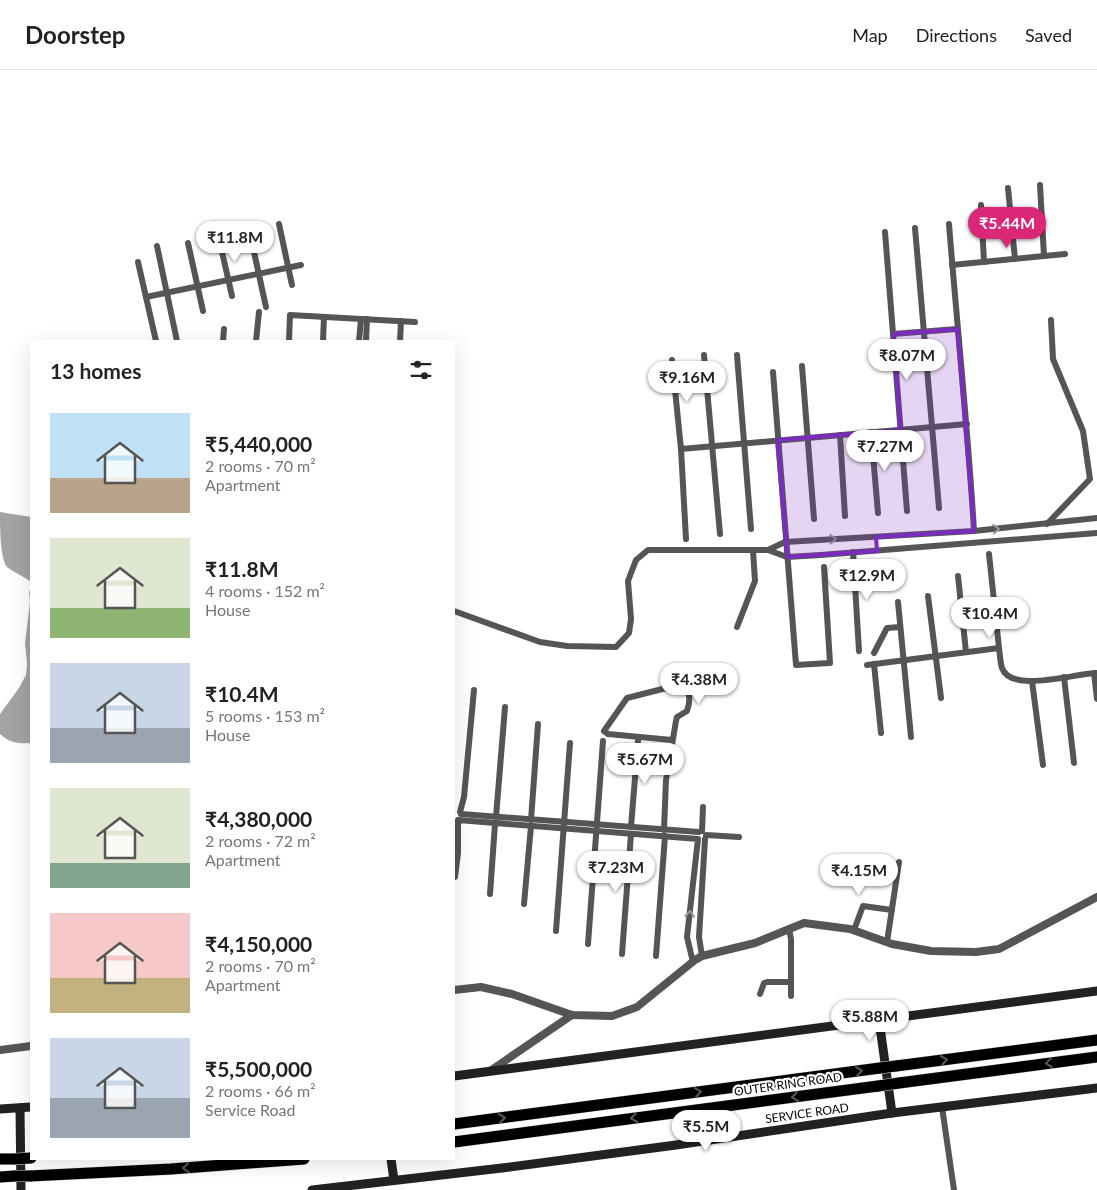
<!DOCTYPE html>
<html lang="en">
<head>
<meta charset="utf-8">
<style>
	:root { --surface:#fff; --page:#f6f6f6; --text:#222; --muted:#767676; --line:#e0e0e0; --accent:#db2777 }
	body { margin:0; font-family:Lato,sans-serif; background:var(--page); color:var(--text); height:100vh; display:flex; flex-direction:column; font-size:19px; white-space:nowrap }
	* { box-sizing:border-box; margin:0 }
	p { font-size:16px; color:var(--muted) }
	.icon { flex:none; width:28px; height:28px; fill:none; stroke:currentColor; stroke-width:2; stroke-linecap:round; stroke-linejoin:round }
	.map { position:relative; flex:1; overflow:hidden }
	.sheet { position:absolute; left:30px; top:270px; width:425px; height:820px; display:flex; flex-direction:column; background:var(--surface); border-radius:0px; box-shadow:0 5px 20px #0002 }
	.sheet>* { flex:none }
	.price { position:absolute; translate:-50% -42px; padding:0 11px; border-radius:18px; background:#fff; color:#222; font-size:16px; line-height:32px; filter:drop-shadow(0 1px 2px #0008) }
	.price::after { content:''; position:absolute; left:50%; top:30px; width:15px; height:11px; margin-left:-8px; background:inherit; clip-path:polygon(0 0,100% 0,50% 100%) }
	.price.active { background:var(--accent); color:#fff }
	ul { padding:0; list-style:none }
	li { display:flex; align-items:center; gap:15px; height:125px; padding:0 20px }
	li span { display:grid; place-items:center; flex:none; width:140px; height:100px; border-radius:0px; color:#555 }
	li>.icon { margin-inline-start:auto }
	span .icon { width:60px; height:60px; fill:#fffc; stroke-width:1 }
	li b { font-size:21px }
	h2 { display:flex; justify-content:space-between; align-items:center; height:60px; padding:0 20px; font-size:21px }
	header { display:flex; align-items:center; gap:30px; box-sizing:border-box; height:70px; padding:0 25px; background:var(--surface); border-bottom:1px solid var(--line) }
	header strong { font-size:24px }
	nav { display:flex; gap:28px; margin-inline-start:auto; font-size:18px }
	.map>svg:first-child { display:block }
	.water { fill:#a3a3a3 }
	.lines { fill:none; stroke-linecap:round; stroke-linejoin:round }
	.motorway-casing { stroke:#dbdbdb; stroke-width:12 }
	.minor { stroke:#555; stroke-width:6 }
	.tertiary { stroke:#555; stroke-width:8 }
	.secondary { stroke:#222; stroke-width:9 }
	.motorway { stroke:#000; stroke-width:11 }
	.motorway-bridge-casing { stroke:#dbdbdb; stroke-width:12; stroke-linecap:butt }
	.motorway-bridge { stroke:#000; stroke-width:11 }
	.oneway { stroke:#999 }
	.oneway2 { stroke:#595959 }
	.marked { fill:#7b2cbf; fill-opacity:0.2; stroke:#7b2cbf; stroke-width:4; stroke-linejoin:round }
	.labels { text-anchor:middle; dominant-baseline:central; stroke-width:4.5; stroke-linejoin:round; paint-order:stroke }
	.street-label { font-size:12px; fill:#000; stroke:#fff }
</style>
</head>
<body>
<header>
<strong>Doorstep</strong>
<nav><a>Map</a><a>Directions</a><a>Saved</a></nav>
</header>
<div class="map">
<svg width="1097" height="1120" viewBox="0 0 1097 1120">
	<rect width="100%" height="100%" fill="#fff"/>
	<g class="water">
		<path d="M 0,442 L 31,447 L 31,512 C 24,506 14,503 7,497 C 0,488 0,457 0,442 Z"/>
		<path d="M 31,517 L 31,673 C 18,674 10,673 0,664 L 0,644 L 19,618 L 26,605 L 27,593 L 25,573 L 30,532 L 29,522 Z"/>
	</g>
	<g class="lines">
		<g class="motorway-casing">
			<g id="motorway">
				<path d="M 896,996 L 1097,970"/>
				<path d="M 899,1013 L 1097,987"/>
				<path d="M 454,1054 L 880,998"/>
				<path d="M 454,1072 L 878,1016"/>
				<path d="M 0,1089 L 15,1089"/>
				<path d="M 30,1106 L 171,1099 L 304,1089"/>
				<path d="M 0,1107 L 15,1106"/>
			</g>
		</g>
		<g class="minor">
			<path d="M 1040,115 L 1044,186"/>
			<path d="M 1008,118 L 1015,189"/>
			<path d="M 981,135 L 984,192"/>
			<path d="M 279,154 L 292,215"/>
			<path d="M 949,154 C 957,256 968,358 974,461"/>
			<path d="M 915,158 L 939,438"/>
			<path d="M 249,159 L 266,237"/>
			<path d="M 885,162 L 907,441"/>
			<path d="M 218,164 L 232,226"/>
			<path d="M 188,173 L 203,241"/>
			<path d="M 157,176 L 177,271"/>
			<path d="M 138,192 L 156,271"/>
			<path d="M 952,195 L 1065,184"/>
			<path d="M 146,227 L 301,195"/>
			<path d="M 893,264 L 957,259"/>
			<path d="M 223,271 L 224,259"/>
			<path d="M 256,271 L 259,242"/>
			<path d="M 289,271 L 290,245 L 415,252"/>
			<path d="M 323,271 L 324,247"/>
			<path d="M 359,271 L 361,249"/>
			<path d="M 366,271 L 367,249"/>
			<path d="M 400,271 L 401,251"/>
			<path d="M 704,285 L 720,464"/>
			<path d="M 737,285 L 751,459"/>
			<path d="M 672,290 L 681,379 L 686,469"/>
			<path d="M 802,296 L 814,449"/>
			<path d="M 773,302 L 796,595 L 830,593 L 824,497"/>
			<path d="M 871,362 L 878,443"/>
			<path d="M 840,365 L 845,446"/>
			<path d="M 681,379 L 967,354"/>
			<path d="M 1047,454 L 1090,409 L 1083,361 L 1053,289 L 1051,250"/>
			<path d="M 768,480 L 787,487 L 821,485 L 1097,463"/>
			<path d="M 853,482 L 859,581"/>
			<path d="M 989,484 L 999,578"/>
			<path d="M 958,506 L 966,582"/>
			<path d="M 928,526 L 941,628"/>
			<path d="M 898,532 L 911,667"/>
			<path d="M 454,541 L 540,572 L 567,576 L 616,577 L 629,563 L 631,549 L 628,511 L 636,490 L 648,480 L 768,480 L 785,472 L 974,461 L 1097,448"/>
			<path d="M 737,557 L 755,511 L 753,481"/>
			<path d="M 874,583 L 887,558 L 900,557"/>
			<path d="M 874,594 L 881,663"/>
			<path d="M 867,595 L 999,578 C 1000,584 1000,592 1002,598 C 1011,624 1076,603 1097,603"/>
			<path d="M 1094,603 L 1097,629"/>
			<path d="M 1064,607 L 1074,693"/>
			<path d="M 1032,611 L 1043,695"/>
			<path d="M 460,742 L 464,727 L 474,620"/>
			<path d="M 461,744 L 699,762"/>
			<path d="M 496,747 L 505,637"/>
			<path d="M 531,750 L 538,654"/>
			<path d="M 631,757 L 638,671"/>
			<path d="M 664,760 L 666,710 L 676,651 L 677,647 L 687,641 C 690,633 690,623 686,615 L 682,614 L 627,628 L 604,661 L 608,664 L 672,670"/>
			<path d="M 702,761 L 703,737"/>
			<path d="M 706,765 L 739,767"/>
			<path d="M 455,807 L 458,783 L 458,750 L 698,769 L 687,867 L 693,892"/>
			<path d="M 490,824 L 495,754"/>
			<path d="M 524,834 L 531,756"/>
			<path d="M 789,859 L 791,869 L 791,926"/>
			<path d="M 854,860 L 863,836 L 892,840"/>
			<path d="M 556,861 L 570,673"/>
			<path d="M 887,872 L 899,792"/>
			<path d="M 588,874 L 603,671"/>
			<path d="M 622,884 L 631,764"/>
			<path d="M 656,886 L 665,766"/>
			<path d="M 702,886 L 699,867 L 705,769"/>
			<path d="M 760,924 L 764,913 L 767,912 L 791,912"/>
			<path d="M 942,1037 L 954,1120"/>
		</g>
		<g class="tertiary">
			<path d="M 454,920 L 481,917 L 512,924 L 572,945 L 612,946 L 637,937 L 695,890 L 702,886 L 755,873 L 804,853 L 850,859 L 892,874 L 931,881 L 976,882 L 999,879 L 1097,827"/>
			<path d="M 0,980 L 31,976"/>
			<path d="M 490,1001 L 572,945"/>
		</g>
		<g class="secondary">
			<path d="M 879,950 L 892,1043"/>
			<path d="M 454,1006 L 1097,921"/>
			<path d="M 20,1038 L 21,1120"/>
			<path d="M 0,1039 L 31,1037"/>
			<path d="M 391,1089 L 394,1110"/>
			<path d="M 312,1120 L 502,1098 L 676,1075 L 892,1043 L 1097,1018"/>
		</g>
		<use href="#motorway" class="motorway"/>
		<g class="motorway-bridge-casing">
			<g id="motorway-bridge">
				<path d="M 880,998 L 896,996"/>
				<path d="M 878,1016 L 899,1013"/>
				<path d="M 15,1089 L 31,1088"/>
				<path d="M 15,1106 L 30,1106"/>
			</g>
		</g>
		<use href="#motorway-bridge" class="motorway-bridge"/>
	</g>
	<defs><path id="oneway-chevron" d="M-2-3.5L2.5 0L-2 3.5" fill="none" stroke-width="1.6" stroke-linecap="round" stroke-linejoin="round" transform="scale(1.25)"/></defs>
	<g class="oneway">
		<use href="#oneway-chevron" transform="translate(996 459) rotate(-5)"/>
		<use href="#oneway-chevron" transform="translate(833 469) rotate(-4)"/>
		<use href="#oneway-chevron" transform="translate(690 844) rotate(-84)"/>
	</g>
	<g class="oneway2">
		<use href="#oneway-chevron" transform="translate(944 990) rotate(-8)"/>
		<use href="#oneway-chevron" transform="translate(1049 993) rotate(173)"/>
		<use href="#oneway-chevron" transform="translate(859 1001) rotate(-8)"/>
		<use href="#oneway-chevron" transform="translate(698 1022) rotate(-8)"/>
		<use href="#oneway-chevron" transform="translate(795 1027) rotate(172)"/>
		<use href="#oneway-chevron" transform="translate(502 1048) rotate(-8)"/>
		<use href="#oneway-chevron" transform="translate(634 1048) rotate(172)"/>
		<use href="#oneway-chevron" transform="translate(186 1098) rotate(176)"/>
	</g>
	<path class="marked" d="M 957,259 L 974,461 L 876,467 L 877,481 L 787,487 L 777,370 L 900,360 L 893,264 Z"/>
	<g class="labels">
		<g class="street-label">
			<text transform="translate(788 1014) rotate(-8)">OUTER RING ROAD</text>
			<text transform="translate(807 1043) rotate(-8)">SERVICE ROAD</text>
		</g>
	</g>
</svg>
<b class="price active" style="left:1007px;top:179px">₹5.44M</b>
<b class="price" style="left:235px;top:193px">₹11.8M</b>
<b class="price" style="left:907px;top:311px">₹8.07M</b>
<b class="price" style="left:687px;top:333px">₹9.16M</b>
<b class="price" style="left:885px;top:402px">₹7.27M</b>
<b class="price" style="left:867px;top:531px">₹12.9M</b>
<b class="price" style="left:990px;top:569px">₹10.4M</b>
<b class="price" style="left:699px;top:635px">₹4.38M</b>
<b class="price" style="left:645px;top:715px">₹5.67M</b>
<b class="price" style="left:616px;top:823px">₹7.23M</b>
<b class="price" style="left:859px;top:826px">₹4.15M</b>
<b class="price" style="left:870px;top:972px">₹5.88M</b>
<b class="price" style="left:706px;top:1082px">₹5.5M</b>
<section class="sheet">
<h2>13 homes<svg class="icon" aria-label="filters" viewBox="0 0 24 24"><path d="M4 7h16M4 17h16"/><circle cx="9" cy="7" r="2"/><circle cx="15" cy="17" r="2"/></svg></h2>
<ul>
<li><span style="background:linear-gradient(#bfe0f5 65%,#b9a48a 0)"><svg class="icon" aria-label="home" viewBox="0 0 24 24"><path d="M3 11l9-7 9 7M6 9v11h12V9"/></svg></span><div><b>₹5,440,000</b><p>2 rooms · 70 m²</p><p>Apartment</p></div></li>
<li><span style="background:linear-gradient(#dfe7d0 70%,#8fb573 0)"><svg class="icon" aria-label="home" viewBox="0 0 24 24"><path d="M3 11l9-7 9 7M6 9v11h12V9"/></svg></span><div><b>₹11.8M</b><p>4 rooms · 152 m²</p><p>House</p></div></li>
<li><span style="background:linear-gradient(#c9d6e8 65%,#9aa5b1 0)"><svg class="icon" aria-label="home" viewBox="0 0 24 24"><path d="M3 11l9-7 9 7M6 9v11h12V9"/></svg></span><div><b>₹10.4M</b><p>5 rooms · 153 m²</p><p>House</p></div></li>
<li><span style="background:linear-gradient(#dfe7d0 75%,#7fa58c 0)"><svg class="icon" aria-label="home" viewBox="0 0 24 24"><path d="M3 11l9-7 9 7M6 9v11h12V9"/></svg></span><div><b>₹4,380,000</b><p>2 rooms · 72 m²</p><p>Apartment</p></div></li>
<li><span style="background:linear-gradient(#f6c9c9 65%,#c2b280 0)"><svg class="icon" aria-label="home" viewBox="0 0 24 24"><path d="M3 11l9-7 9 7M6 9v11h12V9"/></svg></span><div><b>₹4,150,000</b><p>2 rooms · 70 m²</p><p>Apartment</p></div></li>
<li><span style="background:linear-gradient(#c9d6e8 60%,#9aa5b1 0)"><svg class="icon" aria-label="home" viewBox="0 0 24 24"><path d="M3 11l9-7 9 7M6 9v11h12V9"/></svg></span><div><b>₹5,500,000</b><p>2 rooms · 66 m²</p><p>Service Road</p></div></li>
</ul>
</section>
</div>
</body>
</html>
